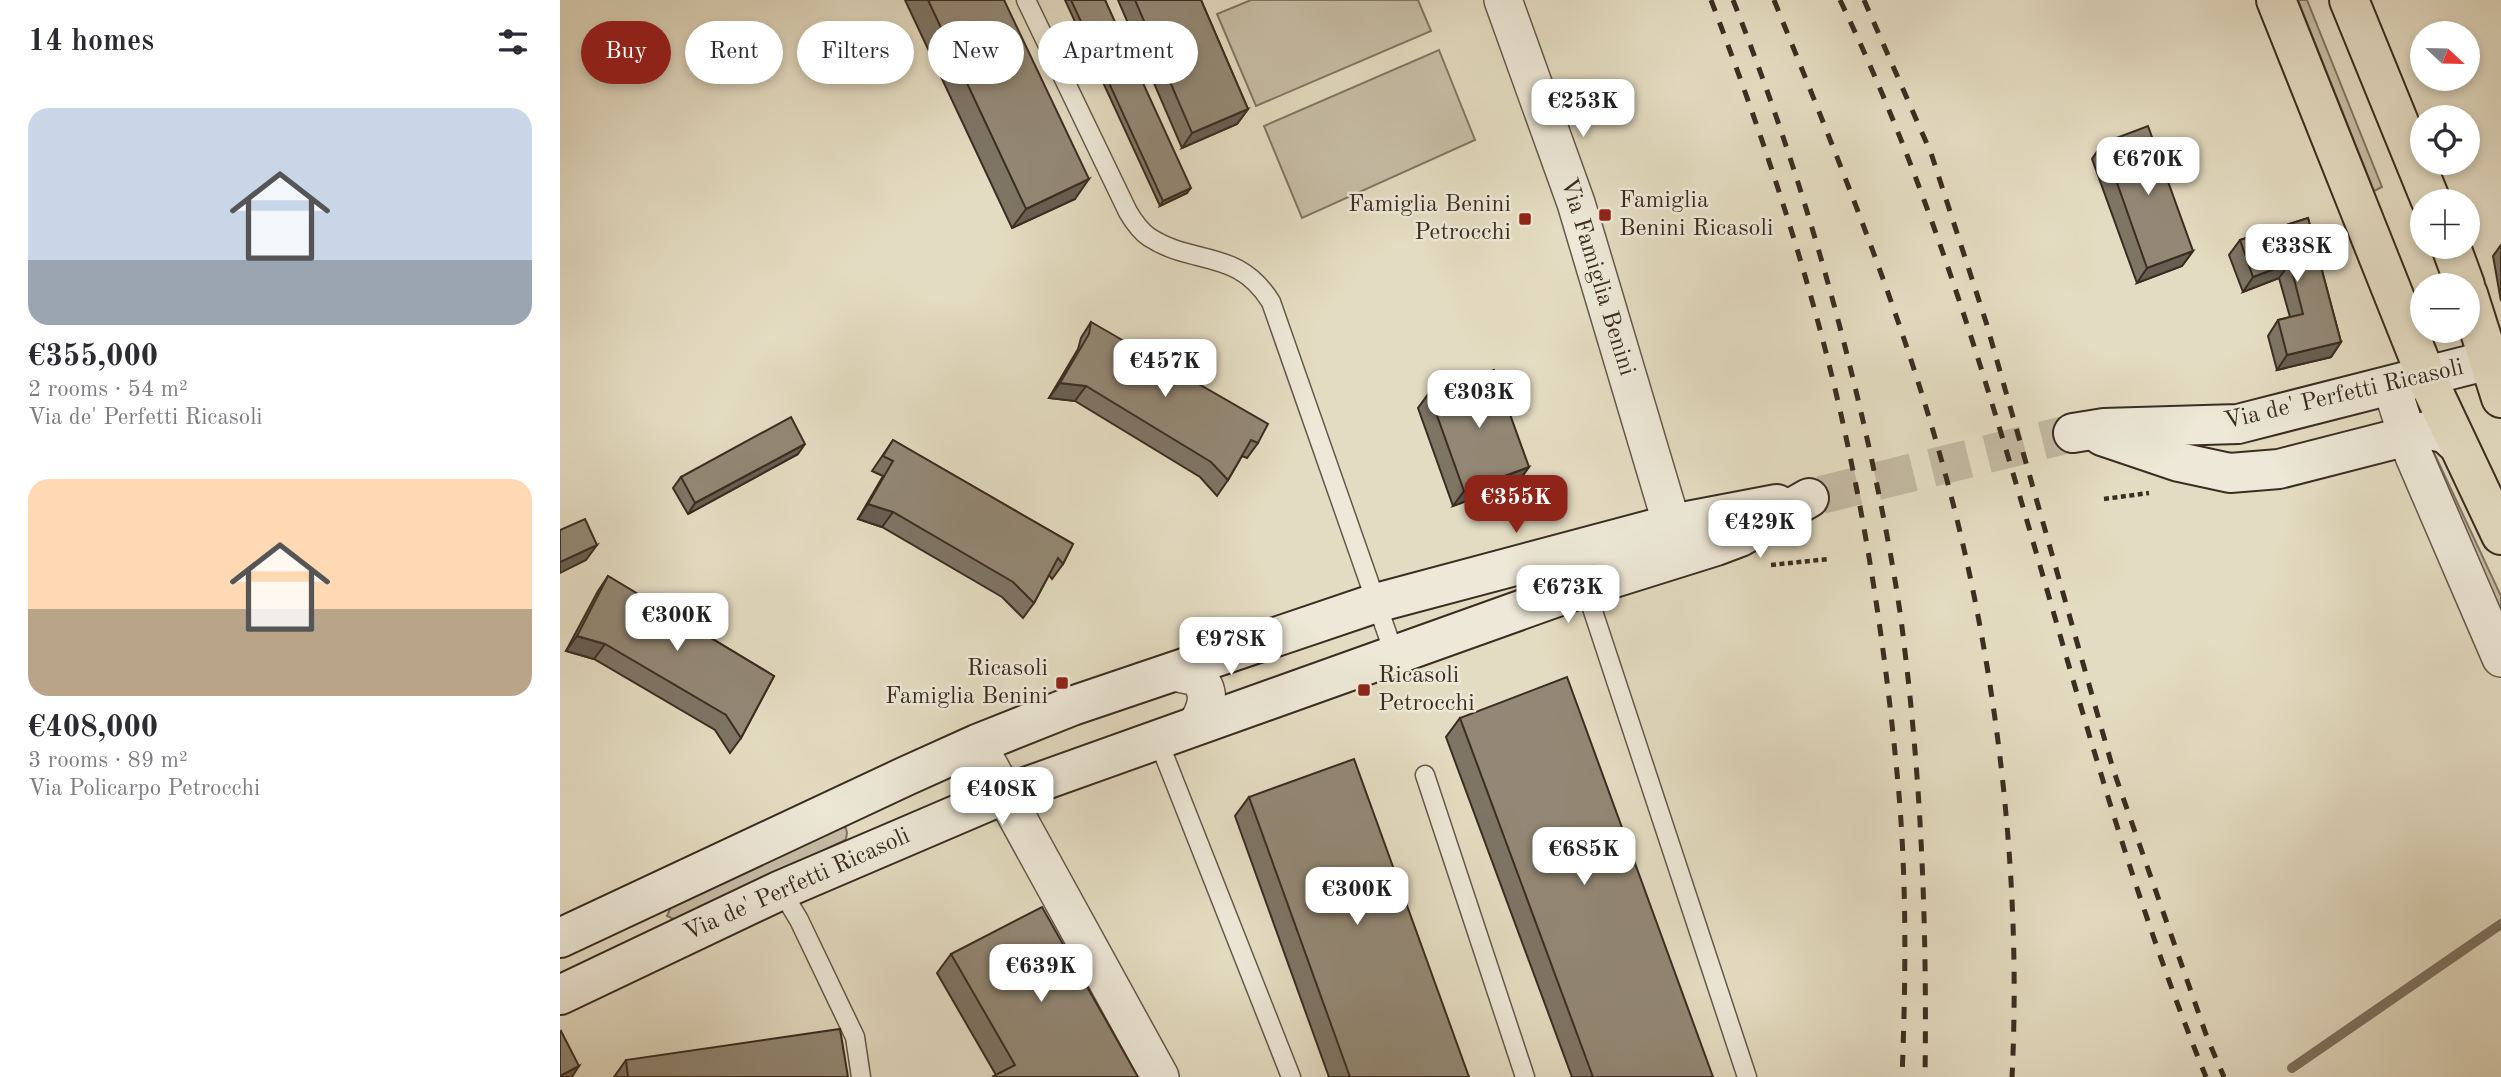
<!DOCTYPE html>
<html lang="en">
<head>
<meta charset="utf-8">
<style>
	:root { --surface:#fff; --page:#f7f7f7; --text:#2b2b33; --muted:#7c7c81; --accent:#8f2418 }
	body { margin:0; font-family:"Old Standard TT",serif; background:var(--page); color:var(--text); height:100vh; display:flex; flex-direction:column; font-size:26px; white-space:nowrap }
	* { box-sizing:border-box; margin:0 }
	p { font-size:23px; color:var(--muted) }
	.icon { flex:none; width:38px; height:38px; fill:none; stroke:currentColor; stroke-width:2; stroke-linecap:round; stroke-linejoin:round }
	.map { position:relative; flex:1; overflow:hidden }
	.details { display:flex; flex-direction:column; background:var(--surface); width:560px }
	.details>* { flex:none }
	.guide { position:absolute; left:21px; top:21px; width:665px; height:63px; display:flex; gap:14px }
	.needle { width:46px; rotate:112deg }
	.buttons { position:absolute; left:1850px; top:21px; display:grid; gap:14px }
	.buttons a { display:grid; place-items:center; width:70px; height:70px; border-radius:50%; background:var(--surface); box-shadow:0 4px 10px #0003; font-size:35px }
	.price { position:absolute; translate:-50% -60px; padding:0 16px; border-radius:14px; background:#fff; color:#222; font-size:23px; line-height:46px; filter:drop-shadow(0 2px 4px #0008) }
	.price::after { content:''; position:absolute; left:50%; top:42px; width:21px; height:16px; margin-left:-10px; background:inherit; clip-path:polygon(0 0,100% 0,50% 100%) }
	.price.active { background:var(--accent); color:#fff }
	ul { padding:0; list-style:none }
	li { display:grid; align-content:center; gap:14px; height:371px; padding:0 28px }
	li span { display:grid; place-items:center; height:217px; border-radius:21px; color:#555 }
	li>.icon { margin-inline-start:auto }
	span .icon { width:126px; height:126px; fill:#fffc; stroke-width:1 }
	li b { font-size:30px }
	h2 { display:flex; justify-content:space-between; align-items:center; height:84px; padding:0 28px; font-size:30px }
	.pill { padding:0 24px; border-radius:32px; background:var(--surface); box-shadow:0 4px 10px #0003; font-size:24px; line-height:63px }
	.pill.active { background:var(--accent); color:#fff }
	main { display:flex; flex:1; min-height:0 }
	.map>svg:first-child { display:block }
	.green { fill:#c7bea7; stroke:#817664; stroke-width:2 }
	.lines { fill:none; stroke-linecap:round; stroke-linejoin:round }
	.stream { stroke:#7e7261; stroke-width:10 }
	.secondary-tunnel { stroke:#c2b9a2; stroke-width:38; stroke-dasharray:38 19; stroke-linecap:butt }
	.service-casing { stroke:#655949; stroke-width:21 }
	.minor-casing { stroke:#655949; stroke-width:40 }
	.secondary-casing { stroke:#3b2d21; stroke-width:42 }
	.primary-casing { stroke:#3b2d21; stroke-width:42 }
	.path { stroke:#3b2d21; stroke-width:4.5; stroke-dasharray:5 3.5; stroke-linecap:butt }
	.service { stroke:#ede8d7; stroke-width:18 }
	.minor { stroke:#ede8d7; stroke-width:37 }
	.secondary { stroke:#ede8d7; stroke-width:38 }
	.primary { stroke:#e4dcc2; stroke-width:38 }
	.rail { stroke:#3b2d21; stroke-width:5; stroke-dasharray:12 12; stroke-linecap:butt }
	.wall { fill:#7e7565; stroke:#3b2d21; stroke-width:2 }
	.shaded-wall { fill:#675f52; stroke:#3b2d21; stroke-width:2 }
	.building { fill:#938875; stroke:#3b2d21; stroke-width:2 }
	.poi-dot { fill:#8f2418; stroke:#ede8d7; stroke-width:2.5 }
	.labels { text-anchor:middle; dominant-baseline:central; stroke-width:5; stroke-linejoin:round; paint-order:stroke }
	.poi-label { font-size:24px; fill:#3b2d21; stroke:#ede8d7; text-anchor:start }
	.street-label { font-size:24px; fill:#3b2d21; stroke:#ede8d7 }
</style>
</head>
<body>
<main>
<section class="details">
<h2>14 homes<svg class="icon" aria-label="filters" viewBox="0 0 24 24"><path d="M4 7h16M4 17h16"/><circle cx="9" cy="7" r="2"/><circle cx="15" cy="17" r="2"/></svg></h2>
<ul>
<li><span style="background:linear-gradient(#c9d6e8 70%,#9aa5b1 0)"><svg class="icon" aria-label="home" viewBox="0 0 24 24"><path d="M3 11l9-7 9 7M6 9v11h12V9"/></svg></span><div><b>€355,000</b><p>2 rooms · 54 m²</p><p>Via de' Perfetti Ricasoli</p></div></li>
<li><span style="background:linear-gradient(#ffd9b3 60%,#b9a48a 0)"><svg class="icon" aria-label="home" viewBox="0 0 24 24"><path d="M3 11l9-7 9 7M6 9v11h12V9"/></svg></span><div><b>€408,000</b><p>3 rooms · 89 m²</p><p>Via Policarpo Petrocchi</p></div></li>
</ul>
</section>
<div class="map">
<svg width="1941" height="1077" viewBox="0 0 1941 1077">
	<rect width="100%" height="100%" fill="#e4dcc2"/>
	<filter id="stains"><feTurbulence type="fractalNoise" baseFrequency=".00286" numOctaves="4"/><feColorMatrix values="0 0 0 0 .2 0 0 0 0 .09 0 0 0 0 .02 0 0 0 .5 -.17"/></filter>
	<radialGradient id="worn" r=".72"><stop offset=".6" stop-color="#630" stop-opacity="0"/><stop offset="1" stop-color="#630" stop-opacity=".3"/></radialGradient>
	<g class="green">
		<path d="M 691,0 L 858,0 L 871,31 L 696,106 L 657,14 Z"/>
		<path d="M 1738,0 L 1747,0 L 1822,187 L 1814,191 Z"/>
		<path d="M 879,50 L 915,140 L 742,218 L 704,126 Z"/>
		<path d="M 1864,437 L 1868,440 L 1941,596 L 1941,628 Z"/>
		<path d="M 281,827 L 286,828 L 287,833 L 286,839 L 281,842 L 116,920 L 107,916 L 111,907 Z"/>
	</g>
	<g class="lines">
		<path class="stream" d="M 1732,1068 L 1941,924"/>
		<path class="secondary-tunnel" d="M 1261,495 L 1513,433"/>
		<g class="service-casing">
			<g id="service">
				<path d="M 466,0 L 568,212 C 574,222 580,231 589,237 C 633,266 678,248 711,302 L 835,656"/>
				<path d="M 1025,587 L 1187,1077"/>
				<path d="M 598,740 L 731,1077"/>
				<path d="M 865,775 L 965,1077"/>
				<path d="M 221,890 L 239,920 L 295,1037 L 301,1077"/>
			</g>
		</g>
		<g class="minor-casing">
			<g id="minor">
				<path d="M 943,0 L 1016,203 L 1120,552"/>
				<path d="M 1831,385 L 1854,456 L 1941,658"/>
				<path d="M 613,672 L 637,677 C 653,693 646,710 636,726"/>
				<path d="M 417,744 L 600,1077"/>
			</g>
		</g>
		<g class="secondary-casing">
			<g id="secondary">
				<path d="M 1513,433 L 1544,428 L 1678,424 L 1929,360"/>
				<path d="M 1542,436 L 1619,462 L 1670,473 L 1719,469 L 1871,430 L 1886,434 L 1897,444"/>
				<path d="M 0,938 L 346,776 L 417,744 L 512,706 L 816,603 L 1112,524 L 1217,504"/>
				<path d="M 0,995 L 221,890 L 443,795 L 1025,587 L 1156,546 L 1180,537 L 1249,498"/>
			</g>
		</g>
		<g class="primary-casing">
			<g id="primary">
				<path d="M 1716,0 L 1866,376 L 1941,535"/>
				<path d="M 1789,0 L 1871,201"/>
				<path d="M 1891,247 L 1905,285"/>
				<path d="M 1908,294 L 1941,398"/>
			</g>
		</g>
		<g class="path">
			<path d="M 1544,499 L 1589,493"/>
			<path d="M 1211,565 L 1269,559"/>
		</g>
		<use href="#service" class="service"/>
		<use href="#minor" class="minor"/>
		<use href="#secondary" class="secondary"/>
		<use href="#primary" class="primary"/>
		<g class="rail">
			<path d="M 1151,0 C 1204,139 1252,282 1284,428 C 1309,541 1326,657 1337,773 C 1347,873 1346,976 1342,1077"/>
			<path d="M 1173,0 C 1232,149 1278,304 1312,461 C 1325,524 1338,587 1345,652 C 1362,793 1367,934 1365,1077"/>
			<path d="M 1214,0 C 1277,156 1341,311 1385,473 C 1437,664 1462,879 1452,1077"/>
			<path d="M 1280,0 C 1445,343 1503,726 1646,1077"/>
			<path d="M 1304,0 L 1371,153 L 1426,322 L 1553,769 L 1648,1040 L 1664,1077"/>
		</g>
	</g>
	<g class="wall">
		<path d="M 345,0 L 444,0 L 515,199 L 452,228 Z"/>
		<path d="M 505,0 L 545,0 L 627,193 L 600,206 Z"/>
		<path d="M 558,0 L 641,0 L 688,109 L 677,124 L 622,148 Z"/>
		<path d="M 1543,143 L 1633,251 L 1622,266 L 1577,283 L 1532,159 Z"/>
		<path d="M 1748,218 L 1781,342 L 1771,357 L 1717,370 L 1708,336 L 1718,320 L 1730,317 L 1719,278 L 1683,292 L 1669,255 L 1680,240 Z"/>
		<path d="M 1941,245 L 1941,301 L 1933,256 Z"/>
		<path d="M 531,322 L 698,443 L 687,458 L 682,456 L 668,480 L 657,496 L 640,477 L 515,401 L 489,398 L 518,349 L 521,338 Z"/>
		<path d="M 869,393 L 969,467 L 958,482 L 893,506 L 858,408 Z"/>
		<path d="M 333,440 L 513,544 L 503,564 L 492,579 L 489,575 L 474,603 L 463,618 L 442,597 L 322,527 L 298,519 L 323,476 L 312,471 Z"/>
		<path d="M 238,454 L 128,514 L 113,488 L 121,477 Z"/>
		<path d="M 48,576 L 214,676 L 181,738 L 170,753 L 155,730 L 34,659 L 6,651 L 38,591 Z"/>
		<path d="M 900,718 L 1153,1077 L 1012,1077 L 886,737 Z"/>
		<path d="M 689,797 L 909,1077 L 769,1077 L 675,816 Z"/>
		<path d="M 391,954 L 578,1077 L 436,1075 L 377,973 Z"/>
		<path d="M 66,1060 L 288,1077 L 54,1077 Z"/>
	</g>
	<g class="shaded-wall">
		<path d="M 688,109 L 677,124 L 622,148 L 632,133 Z"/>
		<path d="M 529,179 L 515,199 L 452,228 L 466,209 Z"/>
		<path d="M 631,188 L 627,193 L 600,206 L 603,201 Z"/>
		<path d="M 1633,251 L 1622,266 L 1577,283 L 1587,268 Z"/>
		<path d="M 1730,263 L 1719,278 L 1683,292 L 1693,277 Z"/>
		<path d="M 1781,342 L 1771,357 L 1717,370 L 1727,355 Z"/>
		<path d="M 500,383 L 526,386 L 515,401 L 489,398 Z"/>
		<path d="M 245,444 L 238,454 L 128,514 L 135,503 Z"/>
		<path d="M 969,467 L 958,482 L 893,506 L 904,491 Z"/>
		<path d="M 308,504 L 333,512 L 322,527 L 298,519 Z"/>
		<path d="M 37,545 L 26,560 L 0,573 L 0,562 Z"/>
		<path d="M 17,636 L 45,644 L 34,659 L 6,651 Z"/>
		<path d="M 19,1066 L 12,1077 L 0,1077 L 0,1076 Z"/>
	</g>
	<g class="building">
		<path d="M 368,0 L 444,0 L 529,179 L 466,209 Z"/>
		<path d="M 511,0 L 545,0 L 631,188 L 603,201 Z"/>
		<path d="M 575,0 L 641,0 L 688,109 L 632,133 Z"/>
		<path d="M 1588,126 L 1633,251 L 1587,268 L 1543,143 Z"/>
		<path d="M 1748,218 L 1781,342 L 1727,355 L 1718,320 L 1743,314 L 1730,263 L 1693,277 L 1680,240 Z"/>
		<path d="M 531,322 L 708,424 L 698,443 L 691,440 L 668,480 L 651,462 L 526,386 L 500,383 L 529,334 Z"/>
		<path d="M 934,370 L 969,467 L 904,491 L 869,393 Z"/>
		<path d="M 231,417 L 245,444 L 135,503 L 121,477 Z"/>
		<path d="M 333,440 L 513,544 L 503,564 L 498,558 L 474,603 L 453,582 L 333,512 L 308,504 L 333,461 L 323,456 Z"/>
		<path d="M 25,519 L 37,545 L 0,562 L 0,530 Z"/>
		<path d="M 48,576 L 214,676 L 181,738 L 166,715 L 45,644 L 17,636 Z"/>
		<path d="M 1007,677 L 1153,1077 L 1033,1077 L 900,718 Z"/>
		<path d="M 794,759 L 909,1077 L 790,1077 L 689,797 Z"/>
		<path d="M 482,907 L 578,1077 L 432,1077 L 455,1065 L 391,954 Z"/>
		<path d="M 280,1029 L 288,1077 L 68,1077 L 66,1060 Z"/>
		<path d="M 1,1031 L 19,1066 L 0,1076 L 0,1032 Z"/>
	</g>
	<g class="poi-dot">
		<rect x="1038" y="208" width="14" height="14" rx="3.5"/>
		<rect x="958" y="212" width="14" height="14" rx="3.5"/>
		<rect x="495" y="676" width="14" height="14" rx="3.5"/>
		<rect x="797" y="683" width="14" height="14" rx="3.5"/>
	</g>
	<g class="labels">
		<g class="poi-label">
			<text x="1059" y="201">Famiglia<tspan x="1059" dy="28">Benini Ricasoli</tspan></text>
			<text x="951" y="205" text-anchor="end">Famiglia Benini<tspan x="951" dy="28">Petrocchi</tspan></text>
			<text x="488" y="669" text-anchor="end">Ricasoli<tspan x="488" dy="28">Famiglia Benini</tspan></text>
			<text x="818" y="676">Ricasoli<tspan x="818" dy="28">Petrocchi</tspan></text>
		</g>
		<g class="street-label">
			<text transform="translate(1037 277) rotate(73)">Via Famiglia Benini</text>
			<text transform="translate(1784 395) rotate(-13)">Via de' Perfetti Ricasoli</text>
			<text transform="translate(237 885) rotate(-24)">Via de' Perfetti Ricasoli</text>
		</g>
	</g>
	<rect width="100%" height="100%" filter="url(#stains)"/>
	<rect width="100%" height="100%" fill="url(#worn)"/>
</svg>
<div class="buttons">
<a><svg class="needle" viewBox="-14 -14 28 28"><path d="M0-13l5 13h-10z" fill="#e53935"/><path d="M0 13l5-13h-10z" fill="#7c7c81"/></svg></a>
<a><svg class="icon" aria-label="locate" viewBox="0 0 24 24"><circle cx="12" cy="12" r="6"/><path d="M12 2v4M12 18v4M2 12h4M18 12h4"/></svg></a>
<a>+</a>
<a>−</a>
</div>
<b class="price" style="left:1023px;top:139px">€253K</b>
<b class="price" style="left:1588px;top:197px">€670K</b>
<b class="price" style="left:1737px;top:284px">€338K</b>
<b class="price" style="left:605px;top:399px">€457K</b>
<b class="price" style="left:919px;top:430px">€303K</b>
<b class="price active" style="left:956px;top:535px">€355K</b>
<b class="price" style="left:1200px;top:560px">€429K</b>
<b class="price" style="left:1008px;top:625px">€673K</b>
<b class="price" style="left:117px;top:653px">€300K</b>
<b class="price" style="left:671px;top:677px">€978K</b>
<b class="price" style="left:442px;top:827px">€408K</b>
<b class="price" style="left:1024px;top:887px">€685K</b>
<b class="price" style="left:797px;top:927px">€300K</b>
<b class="price" style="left:481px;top:1004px">€639K</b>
<div class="guide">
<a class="pill active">Buy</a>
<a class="pill">Rent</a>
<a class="pill">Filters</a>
<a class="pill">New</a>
<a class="pill">Apartment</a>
</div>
</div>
</main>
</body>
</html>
